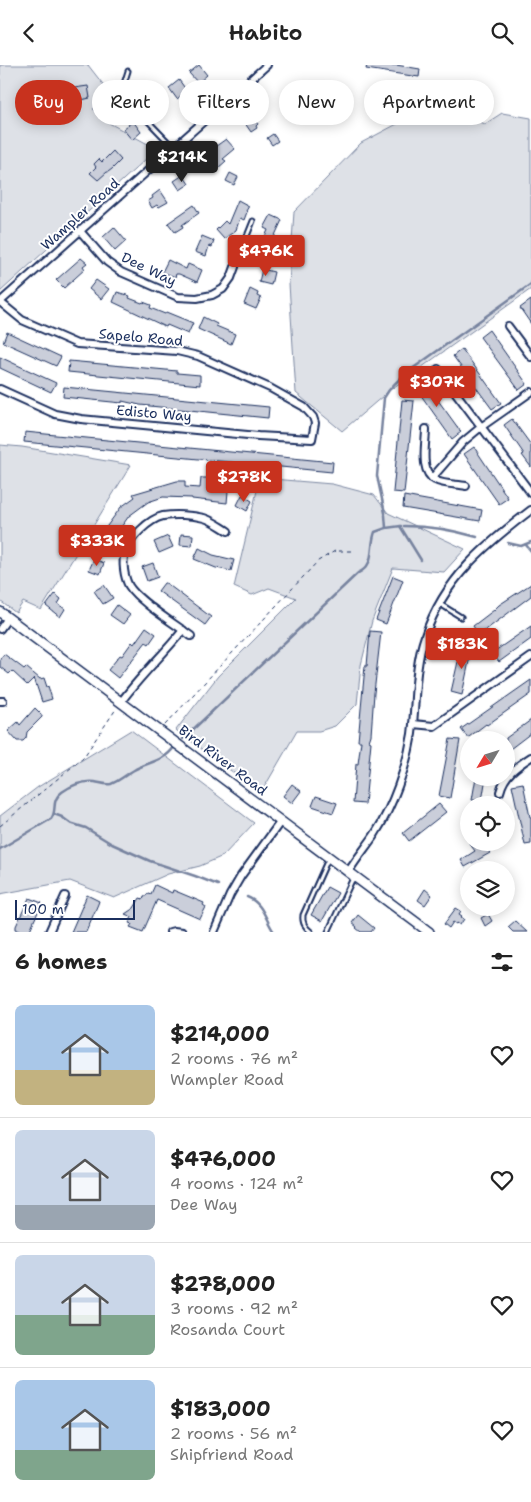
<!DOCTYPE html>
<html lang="en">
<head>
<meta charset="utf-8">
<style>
	:root { --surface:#fff; --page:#f2f2f2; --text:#222; --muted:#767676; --line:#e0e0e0; --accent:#c8321e }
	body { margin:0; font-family:"Shantell Sans",sans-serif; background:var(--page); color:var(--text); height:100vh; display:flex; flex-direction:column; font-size:19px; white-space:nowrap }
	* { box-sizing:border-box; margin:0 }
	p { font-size:16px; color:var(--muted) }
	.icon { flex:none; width:28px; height:28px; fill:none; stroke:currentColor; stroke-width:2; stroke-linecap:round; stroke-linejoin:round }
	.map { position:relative; height:867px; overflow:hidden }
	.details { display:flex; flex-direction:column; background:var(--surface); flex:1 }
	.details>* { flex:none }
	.banner { position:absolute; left:15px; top:15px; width:501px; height:45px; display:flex; gap:10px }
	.needle { width:32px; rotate:232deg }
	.fabs { position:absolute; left:460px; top:666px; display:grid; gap:10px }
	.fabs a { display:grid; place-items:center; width:55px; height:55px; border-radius:50%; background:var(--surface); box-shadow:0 2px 12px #0003; font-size:25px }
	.scale { position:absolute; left:15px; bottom:12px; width:120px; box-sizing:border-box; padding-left:5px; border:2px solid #1b2f5e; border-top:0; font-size:14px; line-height:18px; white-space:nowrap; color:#1b2f5e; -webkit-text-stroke:4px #fff; paint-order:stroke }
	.price { position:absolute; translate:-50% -42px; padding:0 11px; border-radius:5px; background:var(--accent); color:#fff; font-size:16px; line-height:32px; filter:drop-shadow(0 1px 2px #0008) }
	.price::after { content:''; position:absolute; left:50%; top:30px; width:15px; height:11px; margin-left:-8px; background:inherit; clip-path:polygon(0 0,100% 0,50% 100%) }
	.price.active { background:#222; color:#fff }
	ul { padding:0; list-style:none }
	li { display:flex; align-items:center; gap:15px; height:125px; padding:0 15px }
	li+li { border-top:1px solid var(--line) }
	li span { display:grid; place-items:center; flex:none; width:140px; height:100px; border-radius:8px; color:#555 }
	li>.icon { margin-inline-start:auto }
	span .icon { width:60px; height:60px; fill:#fffc; stroke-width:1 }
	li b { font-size:21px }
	h2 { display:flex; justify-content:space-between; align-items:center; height:60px; padding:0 15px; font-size:21px }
	.tag { padding:0 18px; border-radius:22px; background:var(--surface); box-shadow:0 2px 12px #0003; font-size:18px; line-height:45px }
	.tag.active { background:var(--accent); color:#fff }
	header { display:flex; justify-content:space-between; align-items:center; height:65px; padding:0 15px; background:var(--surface); font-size:22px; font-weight:600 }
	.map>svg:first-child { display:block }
	.green { fill:#dee1e7; stroke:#7c88a2 }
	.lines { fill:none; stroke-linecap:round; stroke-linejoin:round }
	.stream { stroke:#77839f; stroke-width:2.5 }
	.building { fill:#caceda; stroke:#1b2f5e }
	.lane-casing { stroke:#1b2f5e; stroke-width:7 }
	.street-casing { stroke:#1b2f5e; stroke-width:10 }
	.secondary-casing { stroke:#1b2f5e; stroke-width:12 }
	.path { stroke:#1b2f5e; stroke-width:1; stroke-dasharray:4 4; stroke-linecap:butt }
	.lane { stroke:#fff; stroke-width:3 }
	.street { stroke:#fff; stroke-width:6 }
	.secondary { stroke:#fff; stroke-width:9 }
	.labels { text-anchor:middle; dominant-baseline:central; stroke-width:4; stroke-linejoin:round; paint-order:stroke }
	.street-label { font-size:14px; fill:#1b2f5e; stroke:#fff }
</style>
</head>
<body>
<header><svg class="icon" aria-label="back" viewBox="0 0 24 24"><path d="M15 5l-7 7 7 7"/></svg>Habito<svg class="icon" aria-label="search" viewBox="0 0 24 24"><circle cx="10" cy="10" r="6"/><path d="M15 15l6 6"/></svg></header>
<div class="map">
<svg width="531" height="867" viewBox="0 0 531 867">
	<rect width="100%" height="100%" fill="#fff"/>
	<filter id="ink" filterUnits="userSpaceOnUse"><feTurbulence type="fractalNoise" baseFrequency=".02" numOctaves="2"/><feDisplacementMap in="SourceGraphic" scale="10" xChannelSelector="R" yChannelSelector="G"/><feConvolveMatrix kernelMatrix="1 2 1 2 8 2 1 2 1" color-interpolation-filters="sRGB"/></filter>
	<g filter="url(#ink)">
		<g class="green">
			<path d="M 0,0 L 88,0 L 109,27 L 93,44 L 109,58 L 157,84 L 0,227 Z"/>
			<path d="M 435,39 L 485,59 L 502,48 L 531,53 L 531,224 L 390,325 L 342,366 L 296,328 L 289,219 L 294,147 L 361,78 Z"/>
			<path d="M 0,380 L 22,382 L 131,400 L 41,545 L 23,537 L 16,548 L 0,536 Z"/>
			<path d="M 260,413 L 332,419 L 374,430 L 388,448 L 465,484 L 444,507 L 393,503 L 372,556 L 361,600 L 357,639 L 335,661 L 319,666 L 297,666 L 261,728 L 176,665 L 218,611 L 296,533 L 269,523 L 252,530 L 234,522 Z"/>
			<path d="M 131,665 L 254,758 L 223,791 L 200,801 L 168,809 L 114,833 L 70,816 L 0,829 L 0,751 L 38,722 Z"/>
		</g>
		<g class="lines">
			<g class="stream">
				<path d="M 385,448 L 377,411 L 384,333 C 391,320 401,313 412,304 L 531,219"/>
				<path d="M 385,450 L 386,463"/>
				<path d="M 400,461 L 421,495"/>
				<path d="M 404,461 C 429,461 453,465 477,472"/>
				<path d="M 508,478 L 521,481 L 531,477"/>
				<path d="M 526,480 L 531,486"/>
				<path d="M 183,674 L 358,508 C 376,500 369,482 375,467 L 386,463 L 401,461"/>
				<path d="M 54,749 L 62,752 L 70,758 L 86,763 L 112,779 L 150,796 L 195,811 L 218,820"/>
				<path d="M 0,784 L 51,754 C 58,745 50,736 62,727 C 72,720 84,716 95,717 C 101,718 105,720 111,719 C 119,716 127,709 134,705 C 148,697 165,696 174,682"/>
				<path d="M 247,832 C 263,838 265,854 274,867"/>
			</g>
		</g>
		<g class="building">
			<path d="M 199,0 L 207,10 L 198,18 L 189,8 Z"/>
			<path d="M 367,0 L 396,0 L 420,4 L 419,12 L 366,4 Z"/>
			<path d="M 179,15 L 187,26 L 177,34 L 169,23 Z"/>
			<path d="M 88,21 L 90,33 L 77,36 L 74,23 Z"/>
			<path d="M 158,31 L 167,42 L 157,50 L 148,39 Z"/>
			<path d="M 252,49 L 258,59 L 256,61 L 257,63 L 251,67 L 242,54 Z"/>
			<path d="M 133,56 L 141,67 L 132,75 L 123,64 Z"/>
			<path d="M 273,69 L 278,76 L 272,80 L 267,73 Z"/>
			<path d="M 226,74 L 235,84 L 223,94 L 226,96 L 217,104 L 205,89 Z"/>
			<path d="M 113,86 L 121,95 L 112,104 L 108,107 L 107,107 L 98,115 L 90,108 L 96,102 L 94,99 L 99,94 L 102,97 Z"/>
			<path d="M 230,108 L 238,112 L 234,120 L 226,116 Z"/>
			<path d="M 183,110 L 189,119 L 180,125 L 174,116 Z"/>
			<path d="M 160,125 L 168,137 L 159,142 L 157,140 L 152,143 L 148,136 L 153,133 L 152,131 Z"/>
			<path d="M 238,135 L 249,141 L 246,146 L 247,147 L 244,155 L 240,153 L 236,165 L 224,174 L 216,165 L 225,156 L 228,159 Z"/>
			<path d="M 194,140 L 199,148 L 182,160 L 183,162 L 175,167 L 168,158 Z"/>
			<path d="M 271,150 L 282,155 L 272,177 L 275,178 L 268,193 L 258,188 L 268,165 L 264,163 Z"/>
			<path d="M 114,162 L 126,176 L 115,186 L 103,172 Z"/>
			<path d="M 202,171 L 214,176 L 212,182 L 209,181 L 206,191 L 195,187 Z"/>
			<path d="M 81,193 L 87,198 L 83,201 L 85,204 L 64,223 L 56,215 Z"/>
			<path d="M 168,195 L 186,204 L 188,199 L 202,205 L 197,217 L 179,209 L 176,209 L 175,212 L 162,207 Z"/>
			<path d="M 262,204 L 274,207 L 271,220 L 259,217 Z"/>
			<path d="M 96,215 L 109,224 L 101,234 L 89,224 Z"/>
			<path d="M 250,224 L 258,228 L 257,231 L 261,233 L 256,244 L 244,239 Z"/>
			<path d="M 117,227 L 130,231 L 129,233 L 142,238 L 143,237 L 151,240 L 150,243 L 165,249 L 166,247 L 193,258 L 188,269 L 167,260 L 166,262 L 113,237 Z"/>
			<path d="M 531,235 L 531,259 L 520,243 Z"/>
			<path d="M 203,252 L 217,259 L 216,261 L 235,269 L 231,279 L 198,264 Z"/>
			<path d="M 489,265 L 527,319 L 519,325 L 480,272 Z"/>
			<path d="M 7,267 L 61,292 L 56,301 L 3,277 Z"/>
			<path d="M 462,284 L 501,338 L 492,344 L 453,291 Z"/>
			<path d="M 0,292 L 56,318 L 51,327 L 0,303 Z"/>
			<path d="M 69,296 L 177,306 L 177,308 L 200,310 L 200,320 L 68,307 Z"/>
			<path d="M 422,313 L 461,367 L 452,374 L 413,319 Z"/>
			<path d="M 64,322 L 269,342 L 268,353 L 140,340 L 122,336 L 122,338 L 63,332 Z"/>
			<path d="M 402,335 L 414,336 L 404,428 L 393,427 Z"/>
			<path d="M 512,354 L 531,380 L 531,402 L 522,390 L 524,389 L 504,360 Z"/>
			<path d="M 25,367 L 333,397 L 332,407 L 24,377 Z"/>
			<path d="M 474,382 L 508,433 L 499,439 L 464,389 Z"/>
			<path d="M 201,413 L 217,413 L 215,425 L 228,426 L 227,438 L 192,434 L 192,433 L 163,432 L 148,437 L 129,451 L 103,487 L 93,480 L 121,442 L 135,432 L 133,429 L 177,416 L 185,416 L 185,422 L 200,423 Z"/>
			<path d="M 242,430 L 252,436 L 247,446 L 237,440 Z"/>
			<path d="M 404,431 L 482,445 L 480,456 L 403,443 Z"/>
			<path d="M 181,469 L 193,470 L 192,481 L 180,480 Z"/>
			<path d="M 168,471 L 173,482 L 159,488 L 154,477 Z"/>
			<path d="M 199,483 L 213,490 L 234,495 L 231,506 L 216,503 L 194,494 Z"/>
			<path d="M 94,494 L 104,498 L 100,509 L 89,505 Z"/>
			<path d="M 153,498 L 158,512 L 147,516 L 142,502 Z"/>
			<path d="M 393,511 L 403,515 L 386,559 L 376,555 Z"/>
			<path d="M 164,518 L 166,518 L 211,552 L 205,560 L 158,526 Z"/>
			<path d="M 531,519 L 531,531 L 479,570 L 473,561 L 494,545 L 499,540 Z"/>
			<path d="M 104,520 L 113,533 L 103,539 L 94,526 Z"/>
			<path d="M 55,529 L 61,534 L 58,539 L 65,544 L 60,552 L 46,541 Z"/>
			<path d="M 117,540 L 130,550 L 123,559 L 110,550 Z"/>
			<path d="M 531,561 L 531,574 L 499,597 L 492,588 Z"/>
			<path d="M 146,562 L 156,569 L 149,579 L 146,577 L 118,613 L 108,605 L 120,590 L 122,591 L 132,577 L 134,579 Z"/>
			<path d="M 370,566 L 381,567 L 374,628 L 371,670 L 369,676 L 371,677 L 365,739 L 353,738 L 356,699 L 358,699 L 361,676 L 358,676 L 365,601 L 367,601 Z"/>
			<path d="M 462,579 L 472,582 L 462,630 L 451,627 Z"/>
			<path d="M 4,589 L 24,604 L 26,602 L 40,614 L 44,613 L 47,622 L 48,621 L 52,634 L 42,637 L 34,613 L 27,620 L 12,606 L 9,609 L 0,602 L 0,594 Z"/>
			<path d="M 531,615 L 531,629 L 487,660 L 486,659 L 469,672 L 467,672 L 461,664 Z"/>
			<path d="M 35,643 L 42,650 L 42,652 L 27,667 L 26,673 L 23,676 L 17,676 L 8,666 L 18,657 L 20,660 Z"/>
			<path d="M 531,655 L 531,668 L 506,687 L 506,673 Z"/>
			<path d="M 450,674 L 460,675 L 450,733 L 439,731 Z"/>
			<path d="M 476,712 L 486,712 L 482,736 L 472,735 Z"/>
			<path d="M 523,718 L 530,752 L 531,752 L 531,779 L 525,780 L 512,720 Z"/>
			<path d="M 292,719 L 301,726 L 292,738 L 283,731 Z"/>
			<path d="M 316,731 L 337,738 L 333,748 L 312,741 Z"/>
			<path d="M 439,739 L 446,747 L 409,776 L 403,768 Z"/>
			<path d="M 469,778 L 484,778 L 490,788 L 465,802 L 461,795 L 475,786 Z"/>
			<path d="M 155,820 L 172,828 L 173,825 L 204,838 L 203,840 L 206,842 L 200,854 L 157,835 L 143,867 L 130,862 L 132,859 L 129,858 L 132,852 L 125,849 L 134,843 L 140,833 L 143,834 L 144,831 L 146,831 L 148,828 L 151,829 Z"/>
			<path d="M 327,822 L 338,828 L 322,856 L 311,850 Z"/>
			<path d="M 425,824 L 432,830 L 425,840 L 418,835 Z"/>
			<path d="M 87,830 L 99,836 L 98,839 L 86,867 L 71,867 Z"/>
			<path d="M 29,833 L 42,838 L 29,867 L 22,867 L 16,864 L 16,861 Z"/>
			<path d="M 456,843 L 461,846 L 459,849 L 462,851 L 461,852 L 464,854 L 460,860 L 457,858 L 456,859 L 453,857 L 449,863 L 444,859 Z"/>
			<path d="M 488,849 L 492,856 L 485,861 L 481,853 Z"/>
			<path d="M 358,850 L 374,863 L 371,867 L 361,867 L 356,863 L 357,862 L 352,858 Z"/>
			<path d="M 515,856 L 527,867 L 513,867 L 508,862 Z"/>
		</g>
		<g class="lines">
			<g class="lane-casing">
				<g id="lane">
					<path d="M 128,6 L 122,25 L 124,31 L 173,82"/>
					<path d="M 235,201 L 253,156"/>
					<path d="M 440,539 L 461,552"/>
					<path d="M 311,867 C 305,862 302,858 303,850 L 328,794"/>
					<path d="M 328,867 L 353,813"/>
				</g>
			</g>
			<g class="street-casing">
				<g id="street">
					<path d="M 80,166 L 107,197 L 121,207 L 178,232 L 197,233 L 212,230 L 223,224 L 231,213 L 235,202"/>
					<path d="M 0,237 L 22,255 L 77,279 L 177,286 L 198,291 L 270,323 L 304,342 L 313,352 L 315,358 L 312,374 L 258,371 L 81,354 L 55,349 L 0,324"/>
					<path d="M 0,237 L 267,0"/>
					<path d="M 508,261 L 531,292"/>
					<path d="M 438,304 L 531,428"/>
					<path d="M 426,364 C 426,379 419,407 435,415 C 444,420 457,419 466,421"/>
					<path d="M 432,413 L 463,377 L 481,362 L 531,327"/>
					<path d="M 0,564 L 8,553"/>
					<path d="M 191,571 C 175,559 138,536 129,521 C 124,512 122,497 125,487 C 129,474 149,454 163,451 C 175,449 192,450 204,453 C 212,455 221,462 228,466"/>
					<path d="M 0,636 L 3,636"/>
					<path d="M 121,637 C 140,611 163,590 183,565"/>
					<path d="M 413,659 L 434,661 L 531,592"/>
					<path d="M 500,727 C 504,710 517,701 531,692"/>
					<path d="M 349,806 C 357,793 367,781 375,769 C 393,741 407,701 412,669 C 416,637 414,602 425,571 C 444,514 485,480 531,445"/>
					<path d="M 49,867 L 65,831"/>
					<path d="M 170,867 L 174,866 L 182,867"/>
					<path d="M 214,867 L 230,830 L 241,811 L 281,756"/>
				</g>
			</g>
			<g class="secondary-casing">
				<path id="secondary" d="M 0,547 L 429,867"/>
			</g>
			<g class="path">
				<path d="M 165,660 L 318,496 L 335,486 L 355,486"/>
				<path d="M 0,761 L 83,693 L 116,644"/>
			</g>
			<use href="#lane" class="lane"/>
			<use href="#street" class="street"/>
			<use href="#secondary" class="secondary"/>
		</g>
	</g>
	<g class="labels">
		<g class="street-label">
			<text transform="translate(80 149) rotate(-42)">Wampler Road</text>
			<text transform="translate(149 204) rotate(26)">Dee Way</text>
			<text transform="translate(141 272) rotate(5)">Sapelo Road</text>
			<text transform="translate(154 348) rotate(5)">Edisto Way</text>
			<text transform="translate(223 695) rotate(37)">Bird River Road</text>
		</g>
	</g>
</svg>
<div class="fabs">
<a><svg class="needle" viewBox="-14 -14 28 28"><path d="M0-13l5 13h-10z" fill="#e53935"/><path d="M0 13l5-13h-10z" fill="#767676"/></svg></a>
<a><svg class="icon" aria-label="locate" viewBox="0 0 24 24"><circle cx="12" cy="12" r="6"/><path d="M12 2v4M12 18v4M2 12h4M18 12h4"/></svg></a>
<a><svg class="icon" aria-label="layers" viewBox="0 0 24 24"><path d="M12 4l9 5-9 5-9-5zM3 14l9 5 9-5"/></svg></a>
</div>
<div class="scale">100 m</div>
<b class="price active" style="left:182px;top:118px">$214K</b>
<b class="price" style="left:266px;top:212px">$476K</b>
<b class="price" style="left:437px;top:343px">$307K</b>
<b class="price" style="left:244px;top:438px">$278K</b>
<b class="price" style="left:97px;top:502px">$333K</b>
<b class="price" style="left:462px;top:605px">$183K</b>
<div class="banner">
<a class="tag active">Buy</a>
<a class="tag">Rent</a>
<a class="tag">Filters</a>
<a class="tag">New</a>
<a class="tag">Apartment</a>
</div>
</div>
<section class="details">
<h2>6 homes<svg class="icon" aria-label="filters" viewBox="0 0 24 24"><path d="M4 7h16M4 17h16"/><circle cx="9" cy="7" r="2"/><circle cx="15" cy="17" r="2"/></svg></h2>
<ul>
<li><span style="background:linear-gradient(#a9c7e8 65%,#c2b280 0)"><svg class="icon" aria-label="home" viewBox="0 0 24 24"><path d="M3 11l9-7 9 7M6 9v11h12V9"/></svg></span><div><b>$214,000</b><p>2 rooms · 76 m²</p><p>Wampler Road</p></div><svg class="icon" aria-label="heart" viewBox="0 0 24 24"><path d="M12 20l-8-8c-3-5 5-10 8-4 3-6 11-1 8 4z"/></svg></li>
<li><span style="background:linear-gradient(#c9d6e8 75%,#9aa5b1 0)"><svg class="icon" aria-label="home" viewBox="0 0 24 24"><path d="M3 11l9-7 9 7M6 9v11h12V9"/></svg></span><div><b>$476,000</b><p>4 rooms · 124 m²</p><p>Dee Way</p></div><svg class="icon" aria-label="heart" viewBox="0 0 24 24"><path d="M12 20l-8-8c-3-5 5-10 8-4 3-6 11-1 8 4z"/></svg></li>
<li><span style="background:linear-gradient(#c9d6e8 60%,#7fa58c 0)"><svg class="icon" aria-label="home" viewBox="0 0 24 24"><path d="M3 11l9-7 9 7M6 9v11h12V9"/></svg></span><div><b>$278,000</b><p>3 rooms · 92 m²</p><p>Rosanda Court</p></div><svg class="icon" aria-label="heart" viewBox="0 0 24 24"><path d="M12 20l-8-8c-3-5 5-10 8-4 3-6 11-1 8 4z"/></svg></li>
<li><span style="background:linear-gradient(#a9c7e8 70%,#7fa58c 0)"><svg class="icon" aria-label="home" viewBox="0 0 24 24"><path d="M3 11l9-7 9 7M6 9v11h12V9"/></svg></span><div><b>$183,000</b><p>2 rooms · 56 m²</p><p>Shipfriend Road</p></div><svg class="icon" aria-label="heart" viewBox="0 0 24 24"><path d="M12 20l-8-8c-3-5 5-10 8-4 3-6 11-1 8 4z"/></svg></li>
</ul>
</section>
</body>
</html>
